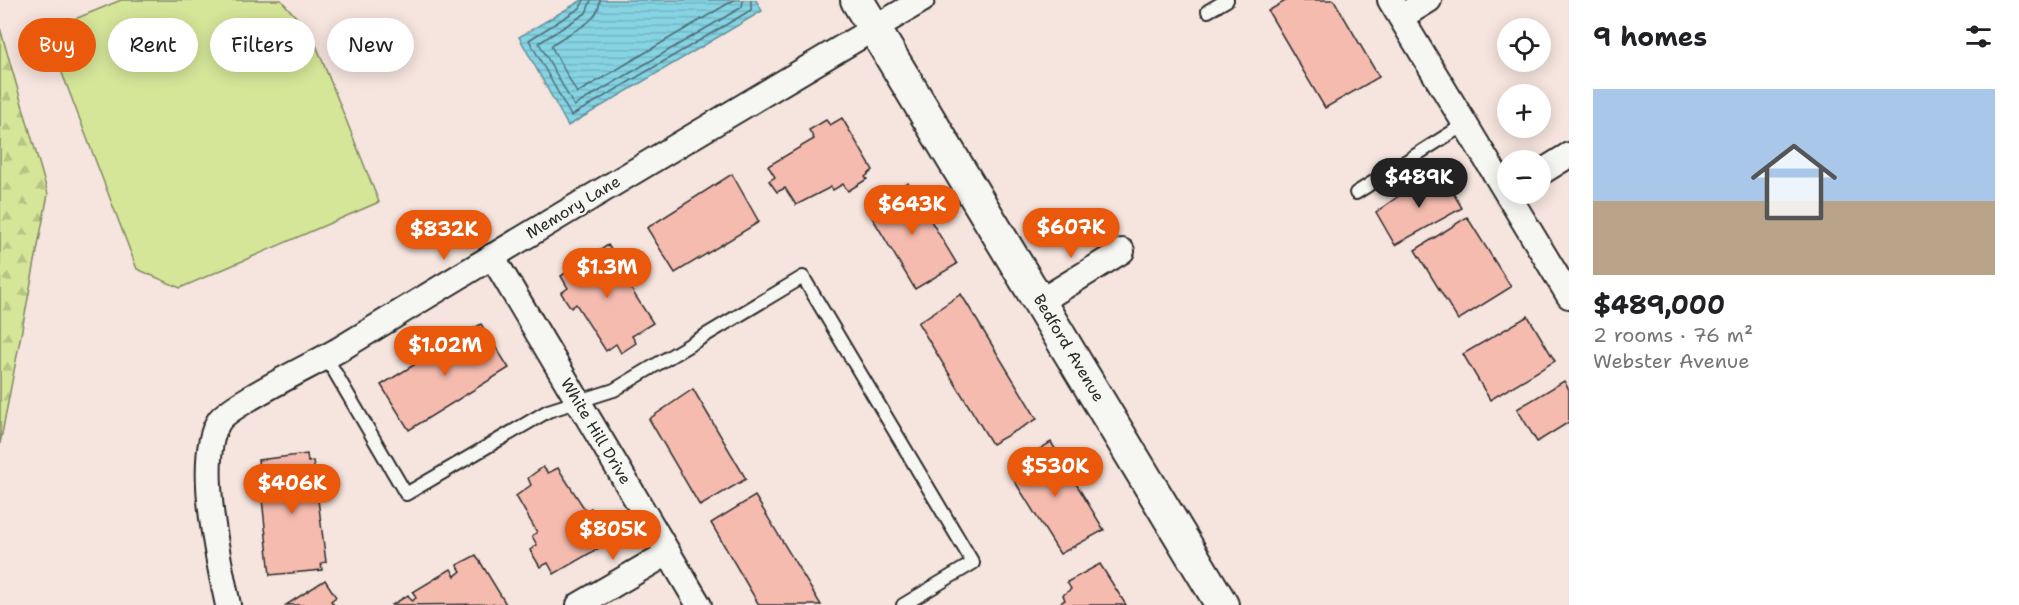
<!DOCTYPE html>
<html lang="en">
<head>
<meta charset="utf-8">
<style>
	:root { --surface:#fff; --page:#f2f2f2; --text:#202124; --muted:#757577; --accent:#ea580c }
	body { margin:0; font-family:"Shantell Sans",sans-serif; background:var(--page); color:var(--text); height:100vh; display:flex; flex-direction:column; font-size:22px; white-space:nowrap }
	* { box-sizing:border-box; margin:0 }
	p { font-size:20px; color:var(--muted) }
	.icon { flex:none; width:33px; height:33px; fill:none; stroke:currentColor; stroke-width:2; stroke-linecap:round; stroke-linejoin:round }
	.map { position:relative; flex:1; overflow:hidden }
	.sheet { display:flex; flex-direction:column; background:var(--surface); width:450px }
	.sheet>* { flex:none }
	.guide { position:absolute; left:18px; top:18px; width:570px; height:54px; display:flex; gap:12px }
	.buttons { position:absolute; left:1497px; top:18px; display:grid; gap:12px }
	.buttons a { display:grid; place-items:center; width:54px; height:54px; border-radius:50%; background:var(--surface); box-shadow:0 3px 15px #0003; font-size:30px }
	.price { position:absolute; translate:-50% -51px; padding:0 14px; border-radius:21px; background:var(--accent); color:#fff; font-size:20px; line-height:39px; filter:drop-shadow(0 2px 3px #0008) }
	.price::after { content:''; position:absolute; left:50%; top:36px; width:18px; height:14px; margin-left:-9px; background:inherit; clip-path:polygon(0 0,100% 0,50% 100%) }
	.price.current { background:#222; color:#fff }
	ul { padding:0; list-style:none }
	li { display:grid; align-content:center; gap:12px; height:318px; padding:0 24px }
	li span { display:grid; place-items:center; height:186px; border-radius:0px; color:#555 }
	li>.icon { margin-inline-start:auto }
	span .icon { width:108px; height:108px; fill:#fffc; stroke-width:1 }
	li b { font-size:26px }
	h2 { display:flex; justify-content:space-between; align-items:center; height:72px; padding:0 24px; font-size:26px }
	.chip { padding:0 21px; border-radius:27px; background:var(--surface); box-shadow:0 3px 15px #0003; font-size:21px; line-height:54px }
	.chip.current { background:var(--accent); color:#fff }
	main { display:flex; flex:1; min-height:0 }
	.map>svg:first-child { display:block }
	.forest { fill:url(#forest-firs); stroke:#808862; stroke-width:1.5 }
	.pitch { fill:#d5e699; stroke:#808862; stroke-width:1.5 }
	.water { fill:url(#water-rules); stroke:#619099; stroke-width:1.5 }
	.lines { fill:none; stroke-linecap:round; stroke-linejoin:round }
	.shore { stroke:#4f6e75; stroke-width:1.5 }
	.building { fill:#f5bbaf; stroke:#2b2b2b; stroke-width:1.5 }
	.service-casing { stroke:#2b2b2b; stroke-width:16 }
	.minor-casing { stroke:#2b2b2b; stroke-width:28 }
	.tertiary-casing { stroke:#2b2b2b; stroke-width:36 }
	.service { stroke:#f6f6f2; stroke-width:12 }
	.minor { stroke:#f6f6f2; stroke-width:24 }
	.tertiary { stroke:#f6f6f2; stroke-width:32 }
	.labels { text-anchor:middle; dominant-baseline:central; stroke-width:5; stroke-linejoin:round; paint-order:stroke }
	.street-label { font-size:16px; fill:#2b2b2b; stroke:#f6f6f2 }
</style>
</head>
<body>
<main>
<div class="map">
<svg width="1569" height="605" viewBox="0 0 1569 605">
	<defs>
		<pattern id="forest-firs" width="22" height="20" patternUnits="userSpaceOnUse" patternTransform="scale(1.5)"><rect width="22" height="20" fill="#d5e699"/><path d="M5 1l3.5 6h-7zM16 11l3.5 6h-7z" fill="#b7c584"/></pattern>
		<pattern id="water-rules" width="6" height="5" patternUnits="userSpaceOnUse" patternTransform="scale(1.5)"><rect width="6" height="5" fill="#85d3e3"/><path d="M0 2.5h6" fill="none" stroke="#73b5c3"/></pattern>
	</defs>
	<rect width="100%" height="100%" fill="#f6e4de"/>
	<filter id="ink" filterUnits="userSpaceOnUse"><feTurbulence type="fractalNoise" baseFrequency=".0167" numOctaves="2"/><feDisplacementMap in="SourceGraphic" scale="12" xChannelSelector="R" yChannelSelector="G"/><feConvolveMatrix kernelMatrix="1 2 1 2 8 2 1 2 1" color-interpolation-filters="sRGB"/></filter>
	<g filter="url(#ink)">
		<path class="forest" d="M 0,28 L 48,194 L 0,444 Z"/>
		<path class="pitch" d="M 121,0 L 281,0 L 312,35 L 379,202 L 180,288 L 137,269 L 46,31 Z"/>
		<path class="water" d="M 582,0 L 756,0 L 762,11 L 568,126 L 519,37 Z"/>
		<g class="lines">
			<g class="shore">
				<path d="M 584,0 L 580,8 L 529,40 L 571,116 L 751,10 L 751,0"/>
				<path d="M 591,0 L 586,13 L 539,43 L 574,106 L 742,7 L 743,0"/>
				<path d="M 600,0 C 599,26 567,31 551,46 L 577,93 L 734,0"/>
			</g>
		</g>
		<g class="building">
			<path d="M 1287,0 L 1334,0 L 1379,77 L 1325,108 L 1268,11 Z"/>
			<path d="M 842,118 L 873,170 L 865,177 L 867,179 L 848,191 L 843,184 L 833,190 L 831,187 L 796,205 L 785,188 L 777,192 L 769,181 L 775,177 L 768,166 L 814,139 L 809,130 L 826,120 L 830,125 Z"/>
			<path d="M 732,174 L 759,222 L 675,273 L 647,228 Z"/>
			<path d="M 1442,174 L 1462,208 L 1395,245 L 1376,212 L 1423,179 L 1425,182 Z"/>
			<path d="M 908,183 L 957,264 L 915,289 L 867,209 Z"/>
			<path d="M 1467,217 L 1511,287 L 1458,320 L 1415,250 Z"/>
			<path d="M 608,245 L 616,258 L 622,254 L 634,271 L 626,275 L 632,284 L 629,286 L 653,323 L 632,336 L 636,343 L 621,353 L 616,344 L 606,351 L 576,304 L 571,308 L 561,293 L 568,288 L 561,276 Z"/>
			<path d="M 961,294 L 1037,419 L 992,444 L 918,323 Z"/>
			<path d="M 1528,316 L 1555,361 L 1490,400 L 1463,354 Z"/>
			<path d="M 481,324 L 509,368 L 409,430 L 381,385 Z"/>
			<path d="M 1564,381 L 1569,390 L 1569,422 L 1537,442 L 1517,409 Z"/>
			<path d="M 693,389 L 746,479 L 700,506 L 649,419 Z"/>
			<path d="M 1051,442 L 1104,530 L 1060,554 L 1007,469 Z"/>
			<path d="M 307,454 L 308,462 L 313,461 L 326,562 L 321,563 L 322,570 L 270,575 L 258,460 Z"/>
			<path d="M 543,467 L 548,473 L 558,468 L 586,511 L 591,508 L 604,528 L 597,533 L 604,545 L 554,574 L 548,563 L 540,567 L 530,550 L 537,545 L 532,536 L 537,532 L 516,496 L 531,485 L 528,478 Z"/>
			<path d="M 755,496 L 821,605 L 759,605 L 711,523 Z"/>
			<path d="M 476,555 L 506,604 L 392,605 L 408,595 L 412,601 L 416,598 L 413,592 L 451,569 L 455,576 L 461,571 L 457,565 Z"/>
			<path d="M 1100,564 L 1126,605 L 1057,605 L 1065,600 L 1063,595 L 1071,589 L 1067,582 Z"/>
			<path d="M 325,580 L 336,597 L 331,601 L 334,605 L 286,605 Z"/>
		</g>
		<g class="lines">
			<g class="service-casing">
				<g id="service">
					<path d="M 1208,11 L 1227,0"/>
					<path d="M 1356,193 L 1465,124"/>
					<path d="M 326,357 L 406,494 L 548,411 L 614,390 L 803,277 L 973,563 L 903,605"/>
				</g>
			</g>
			<g class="minor-casing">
				<g id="minor">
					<path d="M 1390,0 L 1569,296"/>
					<path d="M 1401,17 L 1429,0"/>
					<path d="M 1540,173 L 1569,155"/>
					<path d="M 492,256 L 699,605"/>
					<path d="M 1041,301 L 1122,251"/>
					<path d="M 228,605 C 219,563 195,458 219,421 C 230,404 317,363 340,349 C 533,231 728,115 922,0"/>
					<path d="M 579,605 L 668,553"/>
				</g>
			</g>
			<g class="tertiary-casing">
				<path id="tertiary" d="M 857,0 L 1222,605"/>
			</g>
			<use href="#service" class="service"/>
			<use href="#minor" class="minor"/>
			<use href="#tertiary" class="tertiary"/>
		</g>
	</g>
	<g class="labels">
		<g class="street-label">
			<text transform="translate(573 207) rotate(-31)">Memory Lane</text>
			<text transform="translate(1069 348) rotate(59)">Bedford Avenue</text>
			<text transform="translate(596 431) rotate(59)">White Hill Drive</text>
		</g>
	</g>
</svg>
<div class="buttons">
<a><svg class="icon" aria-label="locate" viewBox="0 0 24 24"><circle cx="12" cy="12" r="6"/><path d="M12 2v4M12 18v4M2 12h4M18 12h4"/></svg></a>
<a>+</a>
<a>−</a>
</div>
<b class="price current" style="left:1419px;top:209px">$489K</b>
<b class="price" style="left:912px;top:236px">$643K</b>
<b class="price" style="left:1071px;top:259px">$607K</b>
<b class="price" style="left:444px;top:261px">$832K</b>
<b class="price" style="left:607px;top:299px">$1.3M</b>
<b class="price" style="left:445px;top:377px">$1.02M</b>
<b class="price" style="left:1055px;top:498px">$530K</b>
<b class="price" style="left:292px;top:515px">$406K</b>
<b class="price" style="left:613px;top:561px">$805K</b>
<div class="guide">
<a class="chip current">Buy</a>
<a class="chip">Rent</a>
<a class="chip">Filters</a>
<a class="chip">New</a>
</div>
</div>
<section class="sheet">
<h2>9 homes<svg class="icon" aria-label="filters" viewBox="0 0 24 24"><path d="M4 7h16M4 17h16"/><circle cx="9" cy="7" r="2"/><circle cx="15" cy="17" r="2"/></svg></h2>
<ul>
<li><span style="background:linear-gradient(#a9c7e8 60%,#b9a48a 0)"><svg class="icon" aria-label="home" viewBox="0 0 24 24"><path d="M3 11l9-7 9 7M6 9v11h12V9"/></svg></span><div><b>$489,000</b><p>2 rooms · 76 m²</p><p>Webster Avenue</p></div></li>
</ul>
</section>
</main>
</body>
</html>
